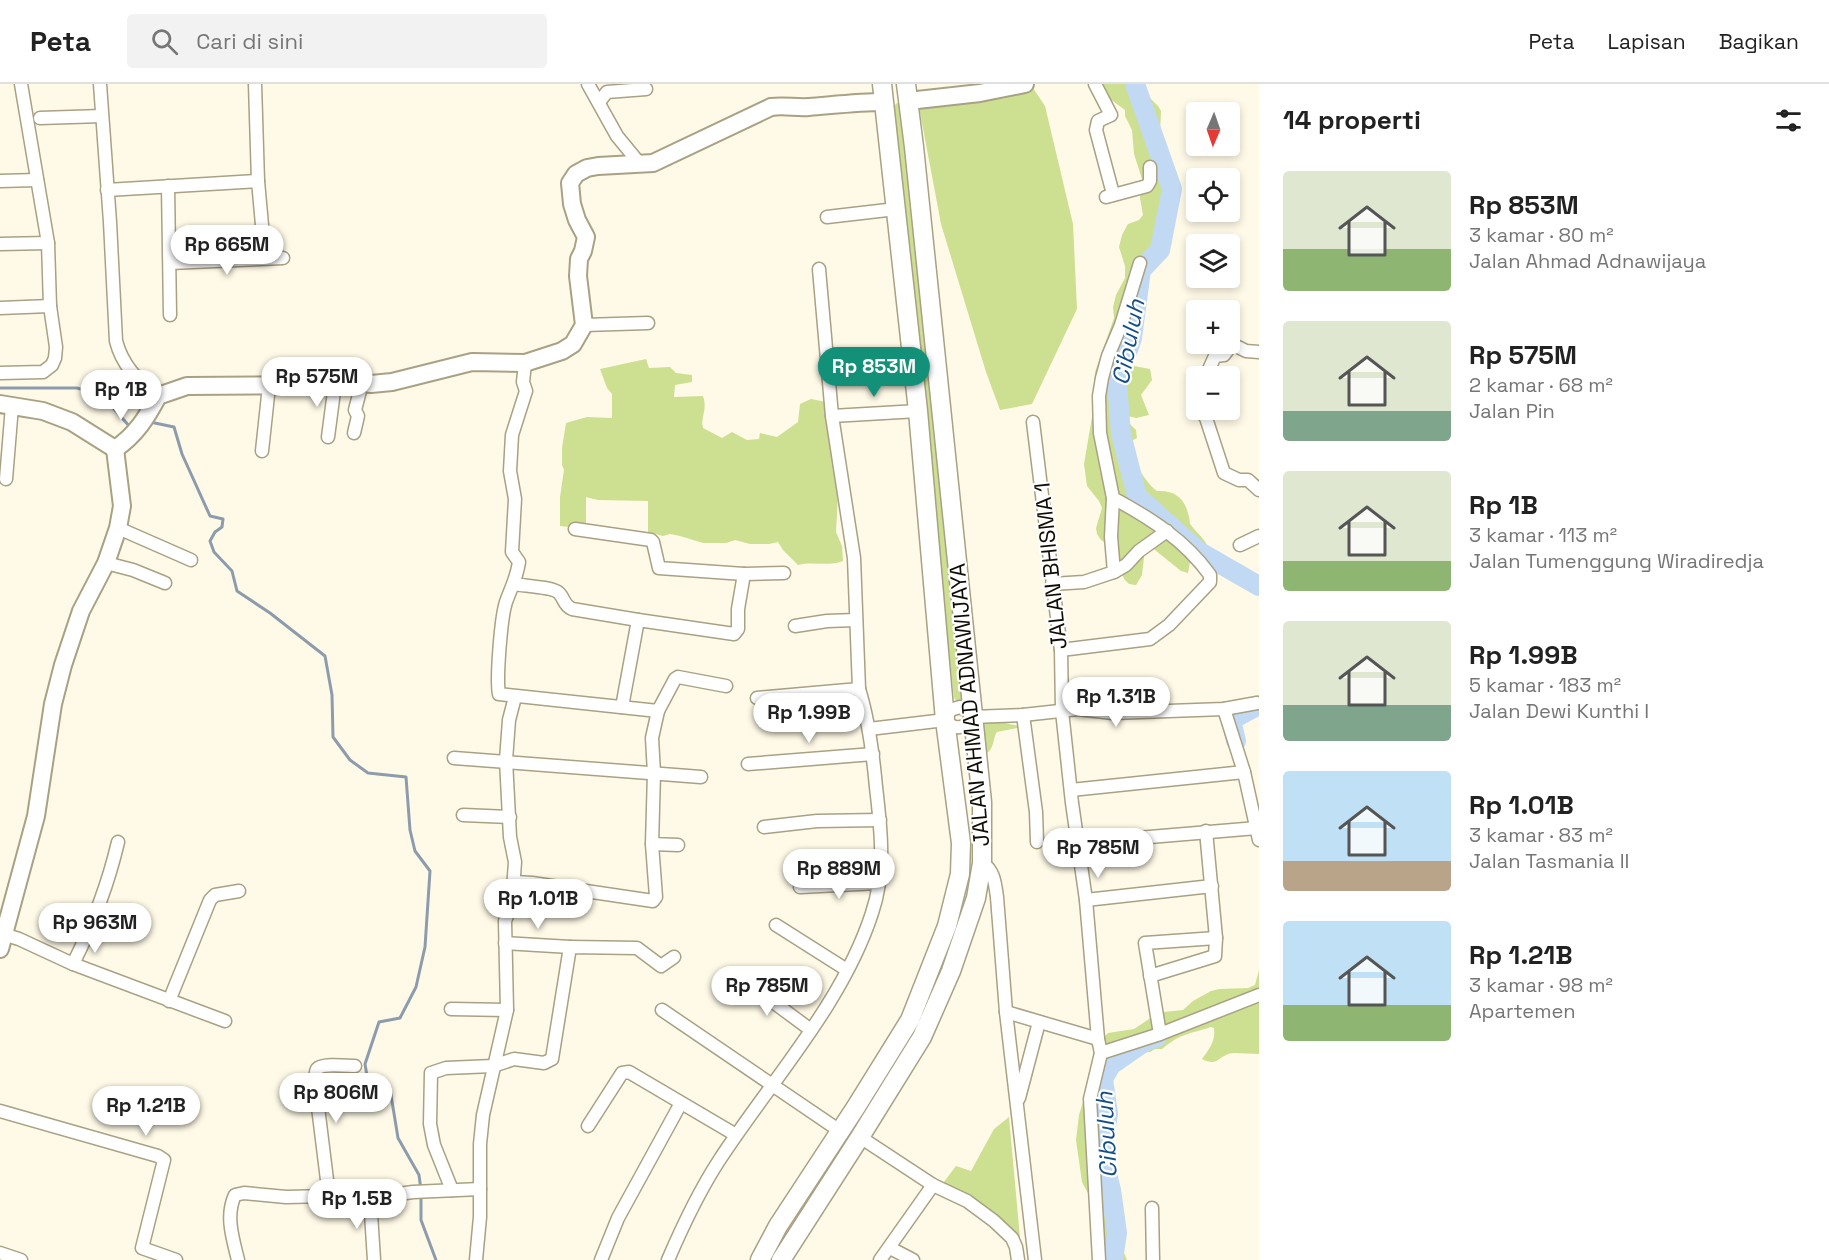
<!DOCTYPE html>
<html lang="id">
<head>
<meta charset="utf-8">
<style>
	:root { --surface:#fff; --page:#f2f2f2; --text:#222; --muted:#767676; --line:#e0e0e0; --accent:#129178 }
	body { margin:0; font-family:"Space Grotesk",sans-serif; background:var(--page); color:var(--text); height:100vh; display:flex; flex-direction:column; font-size:22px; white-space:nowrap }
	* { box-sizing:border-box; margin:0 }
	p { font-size:20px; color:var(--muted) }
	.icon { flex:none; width:33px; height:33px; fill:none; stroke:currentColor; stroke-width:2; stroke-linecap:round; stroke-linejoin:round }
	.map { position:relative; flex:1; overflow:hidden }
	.side { display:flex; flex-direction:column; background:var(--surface); width:570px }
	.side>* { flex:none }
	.needle { width:39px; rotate:182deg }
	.buttons { position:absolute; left:1186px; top:18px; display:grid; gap:12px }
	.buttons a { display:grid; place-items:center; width:54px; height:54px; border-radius:6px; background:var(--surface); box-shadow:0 3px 9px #0003; font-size:30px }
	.price { position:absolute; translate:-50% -51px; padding:0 14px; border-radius:21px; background:#fff; color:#222; font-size:20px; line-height:39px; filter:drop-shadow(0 2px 3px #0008) }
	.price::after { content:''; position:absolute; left:50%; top:36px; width:18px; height:14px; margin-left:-9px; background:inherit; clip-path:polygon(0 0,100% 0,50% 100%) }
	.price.current { background:var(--accent); color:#fff }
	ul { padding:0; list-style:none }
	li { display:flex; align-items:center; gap:18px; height:150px; padding:0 24px }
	li span { display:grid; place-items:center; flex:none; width:168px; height:120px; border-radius:6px; color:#555 }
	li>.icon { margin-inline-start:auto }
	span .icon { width:72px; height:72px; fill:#fffc; stroke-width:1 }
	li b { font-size:26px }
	h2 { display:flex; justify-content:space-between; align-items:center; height:72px; padding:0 24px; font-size:26px }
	header { display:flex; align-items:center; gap:36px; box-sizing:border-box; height:84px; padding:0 30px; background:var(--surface); border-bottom:2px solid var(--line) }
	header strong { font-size:28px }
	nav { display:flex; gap:33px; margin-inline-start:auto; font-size:21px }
	.search { width:420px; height:54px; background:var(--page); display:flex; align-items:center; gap:15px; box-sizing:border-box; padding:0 21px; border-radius:6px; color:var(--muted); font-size:22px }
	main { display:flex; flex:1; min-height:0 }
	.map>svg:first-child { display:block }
	.green { fill:#cddf90 }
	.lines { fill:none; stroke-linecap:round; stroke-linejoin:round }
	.stream { stroke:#8c9cac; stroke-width:3 }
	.river { stroke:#c2d9f4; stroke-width:20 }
	.street-casing { stroke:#a9a184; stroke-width:15 }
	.secondary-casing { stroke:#a9a184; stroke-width:20 }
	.primary-casing { stroke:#a9a184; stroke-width:21 }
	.street { stroke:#fff; stroke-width:12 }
	.secondary { stroke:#fff; stroke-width:16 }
	.primary { stroke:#fff; stroke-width:18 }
	.labels { text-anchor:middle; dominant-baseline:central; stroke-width:4.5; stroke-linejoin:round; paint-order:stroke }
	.street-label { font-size:22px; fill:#0f0c04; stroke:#fff }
	.water-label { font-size:24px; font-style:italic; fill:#154f8a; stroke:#fff }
</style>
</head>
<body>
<header>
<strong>Peta</strong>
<div class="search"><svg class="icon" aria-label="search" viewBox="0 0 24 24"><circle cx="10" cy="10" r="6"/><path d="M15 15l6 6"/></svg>Cari di sini</div>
<nav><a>Peta</a><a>Lapisan</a><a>Bagikan</a></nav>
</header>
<main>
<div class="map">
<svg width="1259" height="1176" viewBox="0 0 1259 1176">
	<rect width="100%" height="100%" fill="#fffae7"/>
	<g class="green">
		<path d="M 1102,0 L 1142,0 L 1147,11 L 1158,22 L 1161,27 L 1160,50 L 1165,62 L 1166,80 L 1175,109 L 1175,138 L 1171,149 C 1173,157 1172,161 1167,168 L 1155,164 L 1143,175 L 1130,228 L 1140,232 L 1131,252 L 1121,259 L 1121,277 L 1127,277 L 1134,282 L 1150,285 L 1152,296 L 1141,311 L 1149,331 L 1136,334 L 1120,330 L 1136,346 L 1137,354 L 1131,357 C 1130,373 1144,397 1157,407 C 1175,406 1185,414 1189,433 C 1190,436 1189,439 1191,441 C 1201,455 1212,457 1207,478 L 1190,478 L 1188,489 L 1181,487 L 1150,462 L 1145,465 L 1142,491 L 1136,501 L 1129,500 L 1124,495 L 1112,463 L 1101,456 L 1097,450 L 1096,444 L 1102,424 L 1099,417 L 1087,402 L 1084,380 L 1093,327 L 1095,288 L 1114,234 L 1113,223 L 1116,211 L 1125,194 L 1125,182 L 1119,163 L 1122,151 L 1128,140 L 1139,136 L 1143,131 L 1140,114 L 1142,95 L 1134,70 L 1132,46 L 1125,32 L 1125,26 L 1110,15 Z"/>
		<path d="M 1033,4 L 1045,22 L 1073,140 L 1077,225 L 1032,320 L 1000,326 L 986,288 L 941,140 L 919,23 Z"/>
		<path d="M 897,19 L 900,20 L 968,616 L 959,619 L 954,614 L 891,27 L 892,24 Z"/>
		<path d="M 646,275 L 649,284 L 670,283 L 676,289 L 692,291 L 692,298 L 675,301 L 674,313 L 703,312 C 708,327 700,332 703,344 L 722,354 L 732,348 L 747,356 L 759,355 L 760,349 L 777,353 L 798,338 L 800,320 L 811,315 L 826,318 L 835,361 L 838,410 L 836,448 L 842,462 L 843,477 C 828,483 813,477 798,481 L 783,466 L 778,458 L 769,460 L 750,460 L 735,456 L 726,459 L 703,459 L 680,452 L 670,450 L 663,452 L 648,448 L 648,417 L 598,416 L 586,413 L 586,445 L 560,442 L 560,413 L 564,386 L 562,381 L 562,364 L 566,339 L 587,333 L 612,334 L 612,310 L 607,304 L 600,285 Z"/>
		<path d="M 1000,638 L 1019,642 L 1017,644 L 997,648 C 992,655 995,667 984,670 L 982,641 L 988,639 Z"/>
		<path d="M 1259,886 L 1259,970 C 1251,970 1242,969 1234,969 C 1218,970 1219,984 1202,975 C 1209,965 1216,957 1214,944 L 1211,943 C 1190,950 1181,949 1162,965 L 1155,965 L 1150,968 L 1123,970 L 1118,974 L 1112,991 L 1105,1024 L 1108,1130 L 1127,1176 L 1104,1176 L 1103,1147 L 1100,1132 L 1082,1098 L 1076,1056 L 1079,1031 L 1103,954 L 1108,949 L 1134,945 L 1152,933 L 1164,928 L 1183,926 L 1193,917 L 1211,907 L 1219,905 L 1248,904 L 1255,901 Z"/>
		<path d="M 1009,1033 L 1020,1154 L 940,1103 L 956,1082 L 971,1087 L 994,1045 Z"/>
	</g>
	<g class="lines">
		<g class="stream">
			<path d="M 0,304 L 77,304 L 102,311 L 130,343 L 133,342"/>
			<path d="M 150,338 L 174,343 L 182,370 L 210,432 L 223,435 L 222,443 L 215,448 L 210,457 L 214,468 L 232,487 L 237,507 L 270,529 L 325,572 L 332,611 L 333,653 L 350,676 L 368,689 L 406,693 L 410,746 L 415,767 L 430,787 L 425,863 L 416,903 L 400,934 L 379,938 L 365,980 L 367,992 L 390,1005 L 398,1054 L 419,1091 L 421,1106"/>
			<path d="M 421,1112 L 421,1136 L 436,1176"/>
		</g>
		<g class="river">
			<path d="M 1135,0 L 1172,105 L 1160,166 L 1141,186 L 1132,254 L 1117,298 L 1121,350 L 1137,412 L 1198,467 L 1259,502"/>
			<path d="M 1236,657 L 1231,636 L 1259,621"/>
			<path d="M 1113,1176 L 1117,1149 L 1111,1106 L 1102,1069 L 1108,1030 L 1103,995 L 1111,981 L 1144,958 L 1157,953"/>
		</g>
		<g class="street-casing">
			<g id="street">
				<path d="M 100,0 L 110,138 L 116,257 C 122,280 139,299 158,312"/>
				<path d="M 255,0 L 258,97 L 265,174"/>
				<path d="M 588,0 L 617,52 L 640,80"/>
				<path d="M 1095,0 L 1111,31 L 1098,37 L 1096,46 L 1113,110"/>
				<path d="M 599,18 L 607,8 L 646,5"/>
				<path d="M 40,34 L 102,32"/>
				<path d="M 0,97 L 37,96"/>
				<path d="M 168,102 L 170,231"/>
				<path d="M 107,106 L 258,97"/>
				<path d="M 1106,113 L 1147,102 L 1150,97 L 1150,83"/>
				<path d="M 827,133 L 896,125"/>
				<path d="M 0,160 L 48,159"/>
				<path d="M 170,179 L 283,174"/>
				<path d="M 0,224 L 50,222"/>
				<path d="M 584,241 L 648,239"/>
				<path d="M 525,279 L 523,298 L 526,307 L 512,351 L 510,387 L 515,415 L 512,468 L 519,478 C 517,493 511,504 506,518 C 501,533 496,595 499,610 L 658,627 L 675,595 L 678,593 L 726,602"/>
				<path d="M 0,289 L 43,288 L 52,281 L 55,274 L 56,263 L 50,222 L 48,159 L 21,0"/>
				<path d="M 1206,292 L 1215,272 L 1224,271 L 1232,260 L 1246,267 L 1259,268"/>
				<path d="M 1200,326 L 1206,334 L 1224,389 L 1239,396 L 1248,396 L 1259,406"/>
				<path d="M 832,332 L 918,327"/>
				<path d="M 1033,338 L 1061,566 L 1062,627 L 1072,719 L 1086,816 L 1098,955 L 1101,969 L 1090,1015 L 1099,1176"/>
				<path d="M 354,349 L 358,332 L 355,326 L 362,299"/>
				<path d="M 328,353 L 335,300"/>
				<path d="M 262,367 L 269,302"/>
				<path d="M 6,395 L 12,322"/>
				<path d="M 118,444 L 191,476"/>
				<path d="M 575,445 L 651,456 L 653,458 L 659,484 L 744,490 L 784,489"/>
				<path d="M 1240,461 L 1259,452"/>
				<path d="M 106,479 L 133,486 L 165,499"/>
				<path d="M 1114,488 L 1126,481 L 1139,467 L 1167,447"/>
				<path d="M 514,500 C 524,502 553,503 559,509 C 565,515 563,521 572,525 L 638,536"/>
				<path d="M 1052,500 L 1084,498 L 1114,488 L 1111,453 L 1113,414 L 1100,349 L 1099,312 L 1102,294 L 1108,272 L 1121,241 L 1140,179"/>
				<path d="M 795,542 L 827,537 L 856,536"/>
				<path d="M 1061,566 L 1150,555 L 1169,541 L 1210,498 L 1210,491 C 1185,456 1150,434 1113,414"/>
				<path d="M 757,614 L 859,605"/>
				<path d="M 622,623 L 638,536 L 734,550 L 738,545 L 738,525 L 744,490"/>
				<path d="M 1224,625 L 1244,688 L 1259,756"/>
				<path d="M 658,627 L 652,654 L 654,689 L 652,760 L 678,761"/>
				<path d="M 1023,631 L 1036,728 L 1037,758"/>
				<path d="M 972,633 L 1023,631 L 1078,625 L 1113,629 L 1224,625 L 1257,619"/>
				<path d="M 945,636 C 954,647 966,645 972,633"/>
				<path d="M 946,636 L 950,626 L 960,623 L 970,628 L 972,633"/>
				<path d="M 869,645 L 945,636"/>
				<path d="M 454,674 L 701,693"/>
				<path d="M 748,680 L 873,670"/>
				<path d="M 1071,706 L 1244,688"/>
				<path d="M 463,731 L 510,733"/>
				<path d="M 764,743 L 817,737 L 880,736"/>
				<path d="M 1078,759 L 1257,744"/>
				<path d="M 982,779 C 994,786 995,799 997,813 L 1006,928 L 1035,1176"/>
				<path d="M 515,798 L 532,799 L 653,817 L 656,813 L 652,760"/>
				<path d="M 800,803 L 878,799"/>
				<path d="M 1086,816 L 1212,802"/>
				<path d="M 776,841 L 847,886"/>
				<path d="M 3,850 L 19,855 L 73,880 C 93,840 108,801 118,758"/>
				<path d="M 505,859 L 570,863"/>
				<path d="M 73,880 L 225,937"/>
				<path d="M 1150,892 L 1215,872 L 1216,854 L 1206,747"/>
				<path d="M 742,895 L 811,946"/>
				<path d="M 169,917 L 210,816 L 215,811 L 239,807"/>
				<path d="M 451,925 L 507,926"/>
				<path d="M 662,926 L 840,1047"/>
				<path d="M 1006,928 L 1098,955"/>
				<path d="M 1160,950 L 1145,859 L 1216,854"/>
				<path d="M 1101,969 L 1160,950 L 1259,911"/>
				<path d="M 1019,1014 L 1039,938"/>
				<path d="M 0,1027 L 158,1072 L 164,1076 L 142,1164 L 176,1176"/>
				<path d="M 588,1042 L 622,989 L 629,988 L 736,1051"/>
				<path d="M 860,1053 L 933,1101 L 967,1117 L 994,1137 L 1012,1154 L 1016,1163 L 1018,1176"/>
				<path d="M 452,1106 L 434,1061 L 430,1040 L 431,989 L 446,984 L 493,982 L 514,975 L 544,979 L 552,975 L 570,863 L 637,864 L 661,882 L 674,873"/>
				<path d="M 329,1112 L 315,999 C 315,995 315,989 317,985 C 322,979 347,982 355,982"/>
				<path d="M 370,1114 L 374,1176"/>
				<path d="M 1152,1124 L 1153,1176"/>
				<path d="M 890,1164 L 913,1176"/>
				<path d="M 0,1169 L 21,1176"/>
				<path d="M 238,1176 C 233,1155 225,1132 235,1111 L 244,1109 L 286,1113 L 329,1112 L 370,1114 L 413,1108 L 480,1105"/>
				<path d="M 476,1176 L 480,1133 L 480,1060 L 483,1031 L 507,926 L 505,837 L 512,819 L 515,778 L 510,753 L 506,676 L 509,636 L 515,613"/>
				<path d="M 601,1176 L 618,1134 L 681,1019"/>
				<path d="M 668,1176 C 683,1141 699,1107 720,1075 C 771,997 843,919 872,829 C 886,788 881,745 876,703 C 873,670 869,637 859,605 L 854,474 L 832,332 L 819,185"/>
				<path d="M 880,1176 L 933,1101"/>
			</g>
		</g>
		<g class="secondary-casing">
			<g id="secondary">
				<path d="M 908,17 L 980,9 L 1025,0"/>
				<path d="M 0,320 L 43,327 L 72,338 L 115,365"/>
				<path d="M 115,365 C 136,351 147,333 158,312 L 187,302 L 317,301 L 362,299 L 371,300 L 392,298 L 472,278 L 525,279 L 562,267 L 573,260 L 584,241 L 578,192 L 579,175 L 583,167 L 586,153 L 577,136 L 572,120 L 570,99 L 576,90 L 587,84 L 598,82 L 653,79 L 771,23 C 784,21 796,24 809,23 C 834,21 859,18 884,18"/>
				<path d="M 0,865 L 36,732 L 53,620 L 63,581 L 81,527 L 106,479 L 118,444 L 122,422 L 115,365"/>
			</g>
		</g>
		<g class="primary-casing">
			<g id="primary">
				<path d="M 760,1176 L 778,1142 L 856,1023 L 910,936 L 947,842 L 960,790 L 961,759 L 945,636 L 918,327 L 882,0"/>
				<path d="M 781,1176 L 860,1053 L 922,953 L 951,887 L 976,814 L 982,779 L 982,718 L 914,63 L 906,0"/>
			</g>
		</g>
		<use href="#street" class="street"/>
		<use href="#secondary" class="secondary"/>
		<use href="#primary" class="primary"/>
	</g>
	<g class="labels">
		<g class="street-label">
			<text transform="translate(1050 482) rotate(-96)">JALAN BHISMA 1</text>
			<text transform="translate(969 621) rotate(-95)">JALAN AHMAD ADNAWIJAYA</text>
		</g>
		<g class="water-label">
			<text transform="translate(1128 258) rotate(-79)">Cibuluh</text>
			<text transform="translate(1106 1051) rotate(-93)">Cibuluh</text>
		</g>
	</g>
</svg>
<div class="buttons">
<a><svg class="needle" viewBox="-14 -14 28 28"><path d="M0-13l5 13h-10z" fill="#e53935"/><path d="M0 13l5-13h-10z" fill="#767676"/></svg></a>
<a><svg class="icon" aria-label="locate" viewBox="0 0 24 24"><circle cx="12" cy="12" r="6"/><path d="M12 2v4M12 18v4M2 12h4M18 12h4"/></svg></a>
<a><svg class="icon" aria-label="layers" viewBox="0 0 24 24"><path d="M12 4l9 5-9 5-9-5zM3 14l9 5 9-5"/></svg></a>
<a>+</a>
<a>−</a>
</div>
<b class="price" style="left:227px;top:192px">Rp 665M</b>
<b class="price current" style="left:874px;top:314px">Rp 853M</b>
<b class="price" style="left:317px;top:324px">Rp 575M</b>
<b class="price" style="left:121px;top:337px">Rp 1B</b>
<b class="price" style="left:1116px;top:644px">Rp 1.31B</b>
<b class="price" style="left:809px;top:660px">Rp 1.99B</b>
<b class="price" style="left:1098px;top:795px">Rp 785M</b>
<b class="price" style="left:839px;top:816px">Rp 889M</b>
<b class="price" style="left:538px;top:846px">Rp 1.01B</b>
<b class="price" style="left:95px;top:870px">Rp 963M</b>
<b class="price" style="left:767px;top:933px">Rp 785M</b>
<b class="price" style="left:336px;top:1040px">Rp 806M</b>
<b class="price" style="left:146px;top:1053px">Rp 1.21B</b>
<b class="price" style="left:357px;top:1146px">Rp 1.5B</b>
</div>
<section class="side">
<h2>14 properti<svg class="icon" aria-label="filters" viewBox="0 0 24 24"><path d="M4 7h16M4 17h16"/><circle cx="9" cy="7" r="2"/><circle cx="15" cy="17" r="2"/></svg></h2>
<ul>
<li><span style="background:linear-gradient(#dfe7d0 65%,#8fb573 0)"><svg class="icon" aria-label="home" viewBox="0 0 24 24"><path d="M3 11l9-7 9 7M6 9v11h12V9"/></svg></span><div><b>Rp 853M</b><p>3 kamar · 80 m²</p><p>Jalan Ahmad Adnawijaya</p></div></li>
<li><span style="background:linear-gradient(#dfe7d0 75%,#7fa58c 0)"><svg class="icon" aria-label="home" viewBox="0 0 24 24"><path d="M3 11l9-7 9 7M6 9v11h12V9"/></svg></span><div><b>Rp 575M</b><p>2 kamar · 68 m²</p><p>Jalan Pin</p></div></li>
<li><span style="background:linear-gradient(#dfe7d0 75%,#8fb573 0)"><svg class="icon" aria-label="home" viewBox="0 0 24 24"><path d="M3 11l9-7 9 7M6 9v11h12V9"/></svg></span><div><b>Rp 1B</b><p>3 kamar · 113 m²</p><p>Jalan Tumenggung Wiradiredja</p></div></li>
<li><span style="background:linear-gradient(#dfe7d0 70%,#7fa58c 0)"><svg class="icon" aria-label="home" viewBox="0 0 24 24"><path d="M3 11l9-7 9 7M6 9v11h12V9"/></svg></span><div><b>Rp 1.99B</b><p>5 kamar · 183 m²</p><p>Jalan Dewi Kunthi I</p></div></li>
<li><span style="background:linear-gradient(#bfe0f5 75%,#b9a48a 0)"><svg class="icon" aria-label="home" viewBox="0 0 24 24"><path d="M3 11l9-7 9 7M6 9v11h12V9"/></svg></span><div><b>Rp 1.01B</b><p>3 kamar · 83 m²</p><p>Jalan Tasmania II</p></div></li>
<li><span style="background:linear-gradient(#bfe0f5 70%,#8fb573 0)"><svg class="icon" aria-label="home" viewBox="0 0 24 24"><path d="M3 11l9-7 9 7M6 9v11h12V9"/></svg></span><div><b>Rp 1.21B</b><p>3 kamar · 98 m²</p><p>Apartemen</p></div></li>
</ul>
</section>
</main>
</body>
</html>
